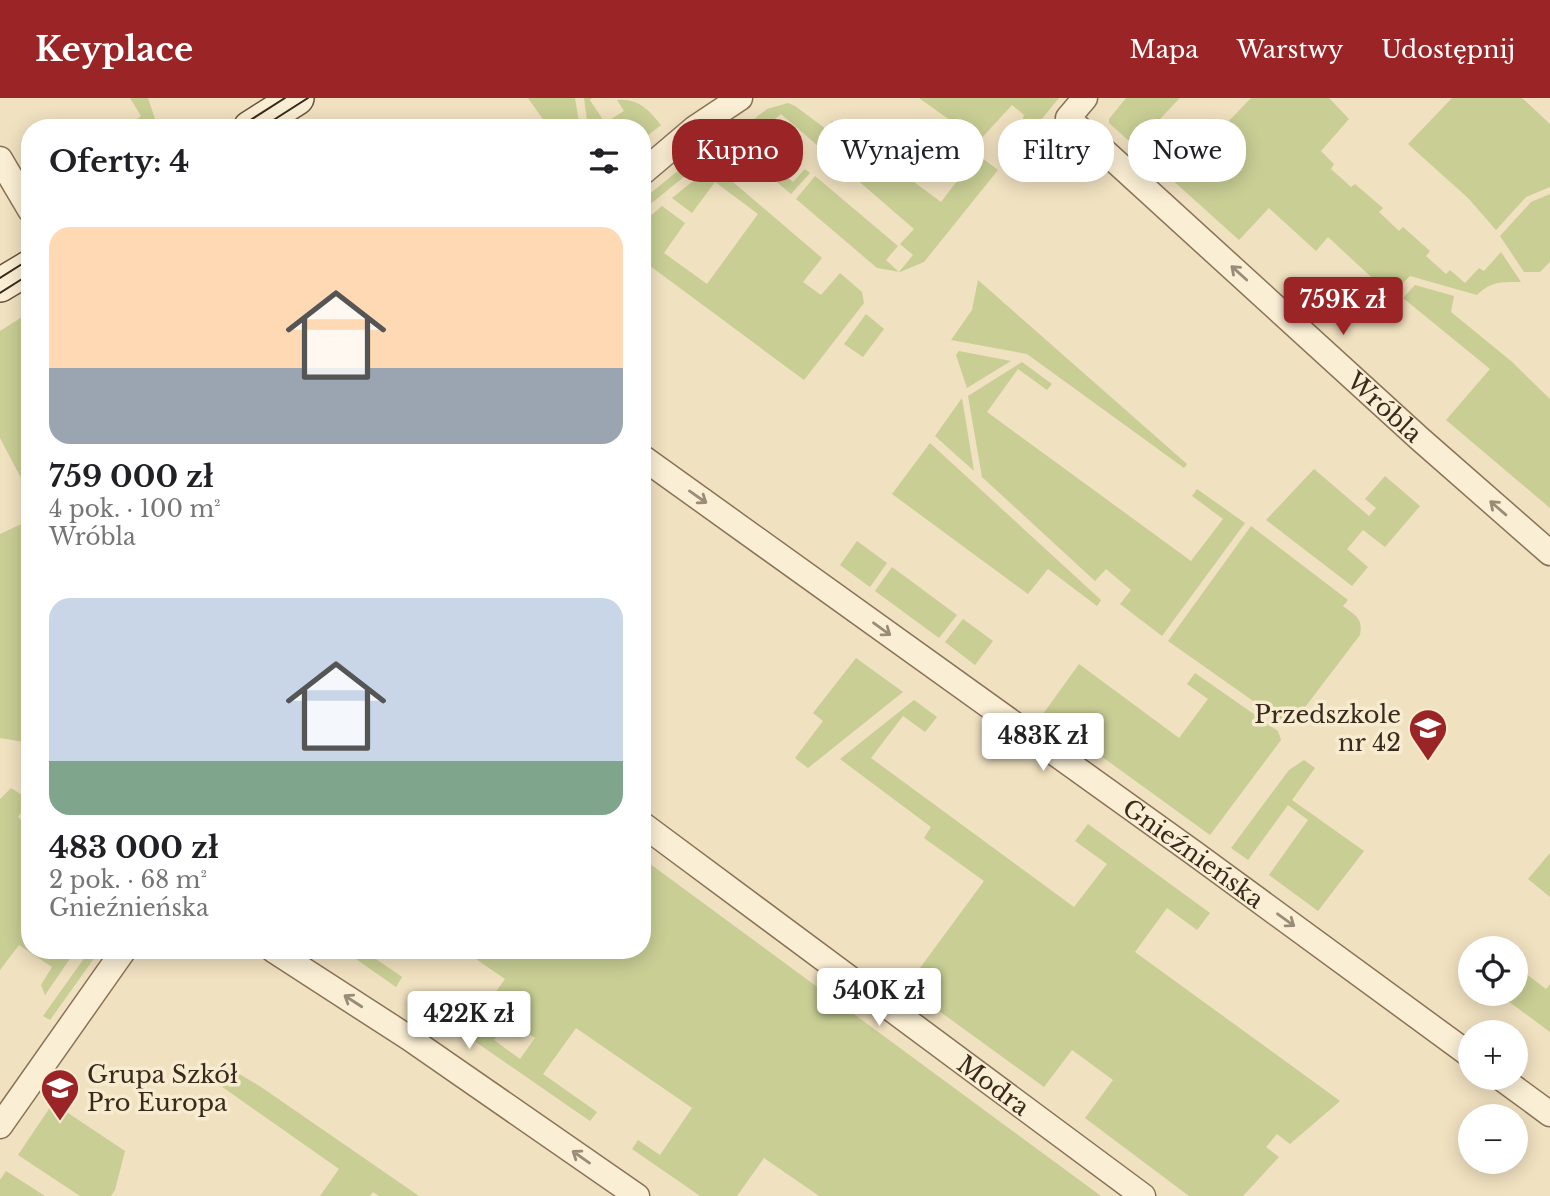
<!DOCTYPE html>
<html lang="pl">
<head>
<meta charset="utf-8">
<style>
	:root { --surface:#fff; --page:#f2f2f2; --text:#202124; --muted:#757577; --accent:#9b2526 }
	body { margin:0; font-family:"Libre Baskerville",serif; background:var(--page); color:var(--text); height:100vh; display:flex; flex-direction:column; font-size:26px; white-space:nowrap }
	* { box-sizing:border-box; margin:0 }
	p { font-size:23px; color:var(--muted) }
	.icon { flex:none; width:38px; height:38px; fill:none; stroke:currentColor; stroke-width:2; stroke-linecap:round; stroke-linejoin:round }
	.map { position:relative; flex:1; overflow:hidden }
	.details { position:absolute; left:21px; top:21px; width:630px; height:840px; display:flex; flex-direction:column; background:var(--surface); border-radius:28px; box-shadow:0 4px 18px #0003 }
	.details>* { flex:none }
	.top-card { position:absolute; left:672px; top:21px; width:665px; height:63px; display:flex; gap:14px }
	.fabs { position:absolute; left:1458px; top:838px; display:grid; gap:14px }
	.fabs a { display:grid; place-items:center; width:70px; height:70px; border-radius:50%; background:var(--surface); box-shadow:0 4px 18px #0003; font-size:35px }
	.price { position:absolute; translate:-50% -60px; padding:0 16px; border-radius:7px; background:#fff; color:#222; font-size:23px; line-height:46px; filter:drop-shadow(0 2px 4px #0008) }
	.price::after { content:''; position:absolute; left:50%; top:42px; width:21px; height:16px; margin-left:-10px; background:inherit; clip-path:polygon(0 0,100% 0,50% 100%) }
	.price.selected { background:var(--accent); color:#fff }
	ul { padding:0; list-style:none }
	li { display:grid; align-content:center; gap:14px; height:371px; padding:0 28px }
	li span { display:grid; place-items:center; height:217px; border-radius:21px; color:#555 }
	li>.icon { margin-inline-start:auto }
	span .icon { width:126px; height:126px; fill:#fffc; stroke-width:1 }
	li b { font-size:30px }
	h2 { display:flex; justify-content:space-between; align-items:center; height:84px; padding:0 28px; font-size:30px }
	.pill { padding:0 24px; border-radius:28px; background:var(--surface); box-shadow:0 4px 18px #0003; font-size:24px; line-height:63px }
	.pill.selected { background:var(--accent); color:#fff }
	header { display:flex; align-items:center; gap:42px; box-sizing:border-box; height:98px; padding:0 35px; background:var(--accent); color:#fff }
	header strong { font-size:33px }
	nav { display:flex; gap:38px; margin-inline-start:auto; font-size:24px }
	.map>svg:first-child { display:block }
	.green { fill:#c8ce94; fill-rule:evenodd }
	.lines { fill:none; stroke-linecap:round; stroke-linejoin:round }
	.street-casing { stroke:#8a7257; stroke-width:27 }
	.secondary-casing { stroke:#6b533b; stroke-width:36 }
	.street { stroke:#faeed4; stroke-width:24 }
	.secondary { stroke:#faeed4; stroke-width:33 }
	.tram { stroke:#392a1c; stroke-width:2 }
	.oneway { stroke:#9a8c78 }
	.labels { text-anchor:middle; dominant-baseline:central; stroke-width:7; stroke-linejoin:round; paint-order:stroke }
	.street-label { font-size:24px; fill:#392a1c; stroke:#f7ebd0 }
	.poi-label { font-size:24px; fill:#392a1c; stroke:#f7ebd0; text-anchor:end }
</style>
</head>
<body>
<header>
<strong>Keyplace</strong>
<nav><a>Mapa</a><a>Warstwy</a><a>Udostępnij</a></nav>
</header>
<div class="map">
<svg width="1550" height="1098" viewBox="0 0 1550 1098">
	<rect width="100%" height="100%" fill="#f0e1c0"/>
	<g class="green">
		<path d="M 130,0 L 148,0 L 158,30 L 131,30 L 129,27 L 141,18 Z"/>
		<path d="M 528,0 L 575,0 L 580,30 L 549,30 Z"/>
		<path d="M 584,0 L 592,0 L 590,2 L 605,25 L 624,13 L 617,2 C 638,0 649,12 661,27 L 642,42 L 642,30 L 588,30 Z"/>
		<path d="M 919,0 L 1059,0 L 1031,34 L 1021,27 L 1024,17 L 1012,7 L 979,43 Z"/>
		<path d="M 1126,0 L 1180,0 L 1157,24 L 1194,59 L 1251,0 L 1329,0 L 1349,21 L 1321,53 L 1334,66 L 1331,71 L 1351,89 L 1355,86 L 1383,110 L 1379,114 L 1399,133 L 1403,129 L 1430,153 L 1426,158 L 1446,176 L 1450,172 L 1465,185 L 1479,170 L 1484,173 L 1501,154 L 1521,184 C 1502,184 1491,183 1477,197 L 1410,178 L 1396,192 L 1381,188 L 1328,139 L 1316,153 L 1269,110 L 1239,142 L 1109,25 L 1109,21 Z"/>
		<path d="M 1452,0 L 1522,0 L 1550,26 L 1550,89 L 1526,99 L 1496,132 L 1468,100 L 1408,46 Z"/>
		<path d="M 788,5 L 795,8 L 826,31 L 832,23 L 941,104 L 970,66 L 943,46 L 953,38 L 998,72 L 924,164 L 900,174 L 877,170 L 796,101 L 815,78 L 898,148 L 886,162 L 899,174 L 913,157 L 900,146 L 914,131 L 781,16 L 747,44 L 793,84 L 805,71 L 810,75 L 791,96 L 727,42 L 767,11 Z"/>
		<path d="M 700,55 L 708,59 L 642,113 L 642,102 Z"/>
		<path d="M 713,67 L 822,160 L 803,184 L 821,197 L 840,175 L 862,194 L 864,205 L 804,282 L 642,162 L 642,125 L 662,108 L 685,125 L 664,155 L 707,186 L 758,116 L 715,84 L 692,115 L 672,100 Z"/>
		<path d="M 1550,96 L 1550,164 L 1540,174 L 1524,174 L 1500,138 L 1531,104 Z"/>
		<path d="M 978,182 L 1187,366 L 1184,370 L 1027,256 L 951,242 L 972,212 Z"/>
		<path d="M 1415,187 L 1454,198 L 1451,214 L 1511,263 L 1550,301 L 1550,410 L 1446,322 L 1490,271 L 1403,200 Z"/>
		<path d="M 30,214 L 30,397 L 0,340 L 0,233 Z"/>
		<path d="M 866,216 L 884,231 L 863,259 L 844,246 Z"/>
		<path d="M 959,253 L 1011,263 L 967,290 L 956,257 Z"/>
		<path d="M 1022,264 L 1052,286 L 1047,292 L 1018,271 L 987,314 L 1191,463 L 1223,421 L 1192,398 L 1197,391 L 1245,425 L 1162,538 L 1120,506 L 1131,492 L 1106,471 L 1095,483 L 982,379 L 968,298 Z"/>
		<path d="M 962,300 L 974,373 L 935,338 Z"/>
		<path d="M 930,345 L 1101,502 L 1097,508 L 1048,471 L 1028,496 L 892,396 Z"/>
		<path d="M 1314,371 L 1369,418 L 1376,410 L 1365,401 L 1385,378 L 1420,408 L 1385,449 L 1363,432 L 1347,451 L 1368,469 L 1352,488 L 1266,422 Z"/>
		<path d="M 30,422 L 30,649 L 24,644 L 0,640 L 0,436 Z"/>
		<path d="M 1251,428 L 1348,502 L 1343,508 C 1356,518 1363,520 1360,537 L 1290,629 L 1168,543 Z"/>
		<path d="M 857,443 L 887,465 L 870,489 L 840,467 Z"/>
		<path d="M 892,469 L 957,517 L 939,540 L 875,493 Z"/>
		<path d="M 963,521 L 993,543 L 975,567 L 945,544 Z"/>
		<path d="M 856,560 L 903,594 L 808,670 L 795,660 L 823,623 L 813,615 Z"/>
		<path d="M 1079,566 L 1179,640 L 1208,601 L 1187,586 L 1195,575 L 1278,633 L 1281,642 L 1210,737 L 1043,616 Z"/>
		<path d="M 914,602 L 937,619 L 925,634 L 903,618 L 871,660 L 1074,809 L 1107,766 L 1075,743 L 1088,726 L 1210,815 L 1197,832 L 1167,810 L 1135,854 L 1340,1003 L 1290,1046 L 1277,1036 L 1266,1049 L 1279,1059 L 1243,1098 L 1189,1098 L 1085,1020 L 1113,982 L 1072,952 L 1044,989 L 906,889 L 984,783 L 924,740 L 931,729 L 840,661 Z"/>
		<path d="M 1304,662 L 1315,670 L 1292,702 L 1364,753 L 1318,813 L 1269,777 L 1308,722 L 1288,707 L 1248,762 L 1231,750 L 1289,672 Z"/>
		<path d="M 11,690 L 30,702 L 18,719 L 30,729 L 30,852 L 76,852 L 45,897 L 41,887 L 52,869 L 19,847 L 0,872 L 0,701 Z"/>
		<path d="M 1550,755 L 1550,799 L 1528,781 Z"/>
		<path d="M 642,760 L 1101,1098 L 819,1098 L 764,1060 L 737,1098 L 700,1098 L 632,1051 L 638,1042 L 660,1057 L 692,1010 L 576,930 L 543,976 L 597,1014 L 590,1023 L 444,922 L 451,913 L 472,927 L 505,881 L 463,852 L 642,852 ZM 508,922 L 535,940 L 520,961 L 494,942 Z"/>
		<path d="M 90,852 L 100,852 L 50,922 L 43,918 Z"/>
		<path d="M 343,852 L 363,852 L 402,879 L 396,889 Z"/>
		<path d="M 1525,875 L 1546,891 L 1550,886 L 1550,934 L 1504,900 L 1508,896 L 1516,896 L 1516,887 Z"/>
		<path d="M 223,966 L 261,989 L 419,1098 L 379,1098 L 373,1094 L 370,1098 L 320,1098 L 339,1071 L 211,981 Z"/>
		<path d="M 53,1005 L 125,1053 L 115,1092 L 111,1098 L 80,1098 L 18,1057 Z"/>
		<path d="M 6,1073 L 45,1098 L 0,1098 L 0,1082 Z"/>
	</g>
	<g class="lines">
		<g class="street-casing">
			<g id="street">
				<path id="s1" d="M 1085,0 L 1068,20 L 1420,341 L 1550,455"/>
				<path d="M 0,61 L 30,112"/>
				<path d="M 642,75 L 695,30 L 740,0"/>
				<path id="s2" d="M 642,359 L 1194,755 L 1470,957"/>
				<path id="s3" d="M 642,726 L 1143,1098"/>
				<path d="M 273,852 L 409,940 L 637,1098"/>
				<path d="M 1501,980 L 1550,1016"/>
				<path d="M 0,1028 L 124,852"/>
			</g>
		</g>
		<g class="secondary-casing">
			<g id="secondary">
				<path d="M 250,30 L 297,0"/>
				<path d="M 0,187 L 30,169"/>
			</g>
		</g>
		<use href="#street" class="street"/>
		<use href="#secondary" class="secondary"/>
		<g class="tram">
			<path d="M 238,30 L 285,0"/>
			<path d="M 261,30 L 308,0"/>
			<path d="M 0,180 L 30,161"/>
			<path d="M 0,195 L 30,176"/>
		</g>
	</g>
	<defs><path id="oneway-shaft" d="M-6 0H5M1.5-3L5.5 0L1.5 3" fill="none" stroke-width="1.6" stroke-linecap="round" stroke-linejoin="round" transform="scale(1.75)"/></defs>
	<g class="oneway">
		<use href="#oneway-shaft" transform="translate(1239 175) rotate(-138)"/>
		<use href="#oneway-shaft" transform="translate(698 399) rotate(35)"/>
		<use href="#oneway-shaft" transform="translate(1498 410) rotate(-139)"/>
		<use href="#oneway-shaft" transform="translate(882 531) rotate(36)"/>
		<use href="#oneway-shaft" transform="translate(1286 822) rotate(36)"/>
		<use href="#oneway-shaft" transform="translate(353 903) rotate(-147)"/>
		<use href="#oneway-shaft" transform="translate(581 1059) rotate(-145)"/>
	</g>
	<defs>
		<g id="school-pin" transform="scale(2.0125)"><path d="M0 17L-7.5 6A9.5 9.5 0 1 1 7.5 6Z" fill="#9b2526" stroke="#f7ebd0"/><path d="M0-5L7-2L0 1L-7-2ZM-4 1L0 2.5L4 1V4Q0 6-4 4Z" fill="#fff"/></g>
	</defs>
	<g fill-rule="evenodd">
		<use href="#school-pin" x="1428" y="630"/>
		<use href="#school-pin" x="60" y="990"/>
	</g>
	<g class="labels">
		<g class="street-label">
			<text stroke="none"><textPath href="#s1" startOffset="455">Wróbla</textPath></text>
			<text stroke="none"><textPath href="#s2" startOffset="679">Gnieźnieńska</textPath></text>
			<text stroke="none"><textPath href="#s3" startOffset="438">Modra</textPath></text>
		</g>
		<g class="poi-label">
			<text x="1401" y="616">Przedszkole<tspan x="1401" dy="28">nr 42</tspan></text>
			<text x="87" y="976" text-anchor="start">Grupa Szkół<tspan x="87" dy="28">Pro Europa</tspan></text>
		</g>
	</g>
</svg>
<div class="fabs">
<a><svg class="icon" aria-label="locate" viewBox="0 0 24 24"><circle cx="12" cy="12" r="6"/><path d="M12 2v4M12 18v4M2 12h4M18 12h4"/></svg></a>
<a>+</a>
<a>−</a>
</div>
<b class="price selected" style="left:1343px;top:239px">759K zł</b>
<b class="price" style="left:1043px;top:675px">483K zł</b>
<b class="price" style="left:879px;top:930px">540K zł</b>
<b class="price" style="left:469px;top:953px">422K zł</b>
<div class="top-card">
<a class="pill selected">Kupno</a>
<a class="pill">Wynajem</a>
<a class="pill">Filtry</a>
<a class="pill">Nowe</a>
</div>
<section class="details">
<h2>Oferty: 4<svg class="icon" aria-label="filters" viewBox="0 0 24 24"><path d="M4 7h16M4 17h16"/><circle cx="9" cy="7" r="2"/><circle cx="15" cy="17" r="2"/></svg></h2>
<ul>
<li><span style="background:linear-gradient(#ffd9b3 65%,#9aa5b1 0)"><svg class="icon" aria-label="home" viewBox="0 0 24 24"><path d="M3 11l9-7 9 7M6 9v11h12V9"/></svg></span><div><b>759 000 zł</b><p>4 pok. · 100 m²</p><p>Wróbla</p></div></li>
<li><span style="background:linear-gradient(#c9d6e8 75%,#7fa58c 0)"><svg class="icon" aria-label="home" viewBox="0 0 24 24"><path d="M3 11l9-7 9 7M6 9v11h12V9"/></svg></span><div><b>483 000 zł</b><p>2 pok. · 68 m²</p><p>Gnieźnieńska</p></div></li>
</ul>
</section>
</div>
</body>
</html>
